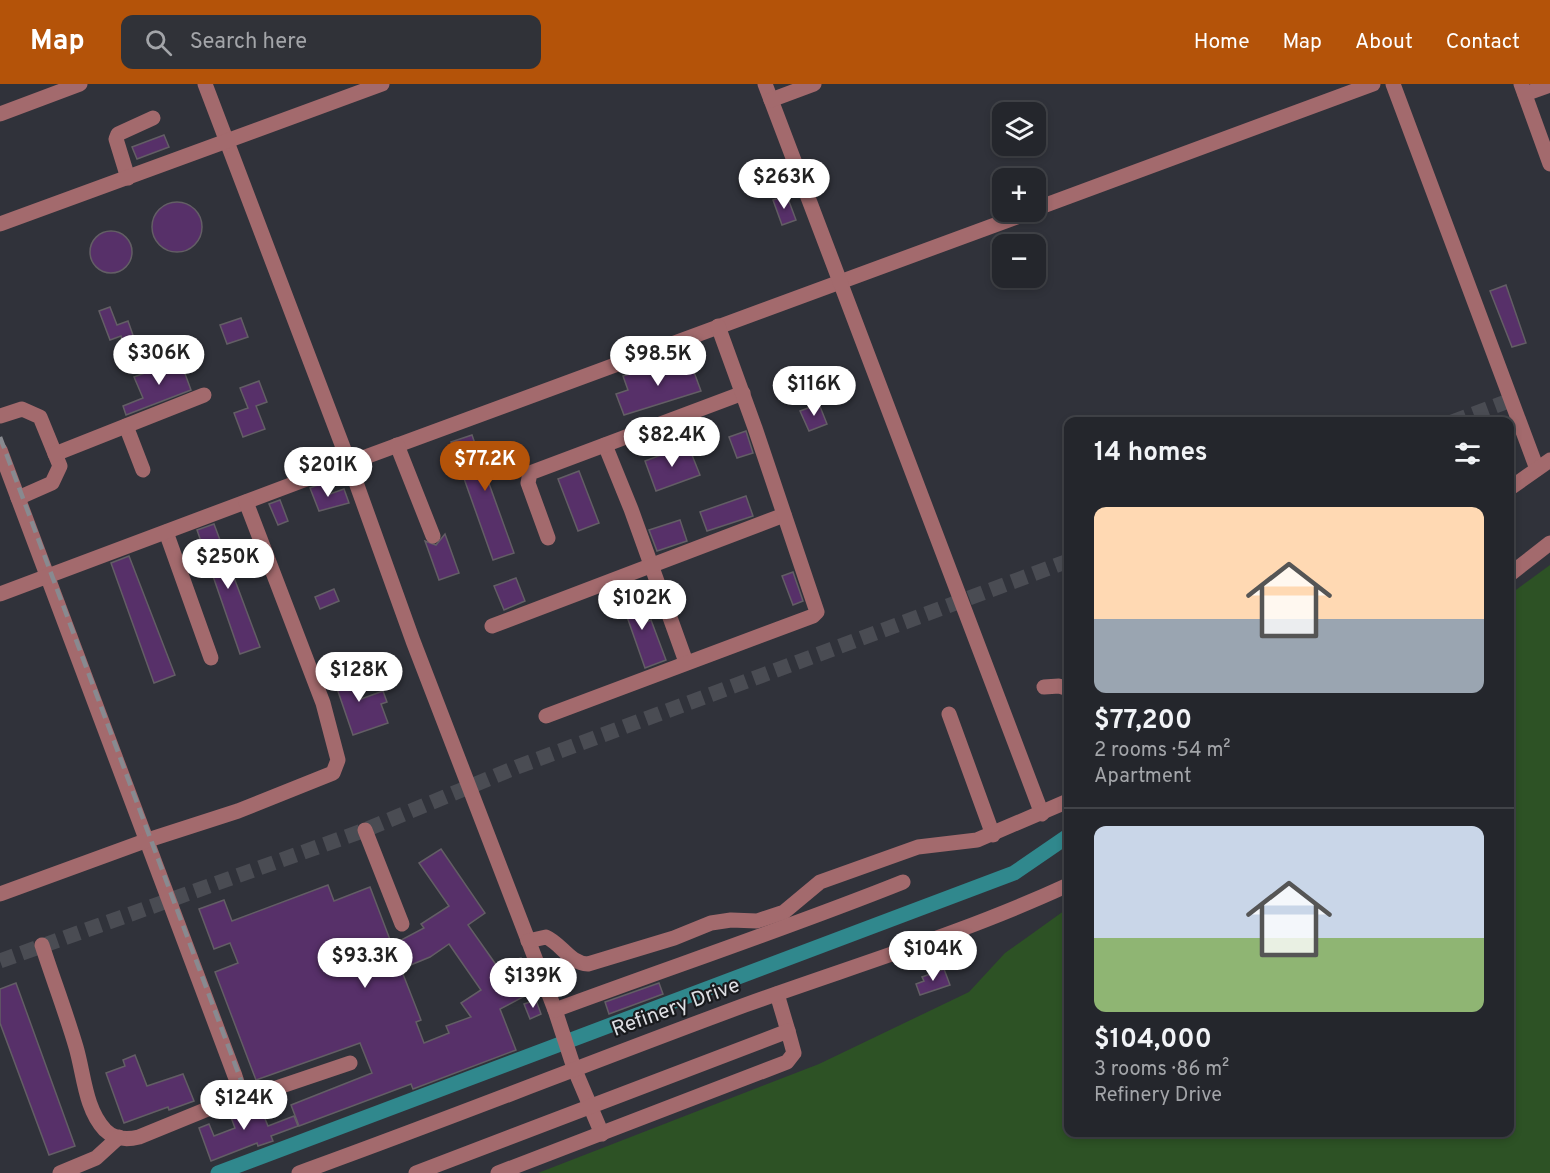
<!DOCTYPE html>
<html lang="en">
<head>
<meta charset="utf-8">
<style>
	:root { --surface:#24262c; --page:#303238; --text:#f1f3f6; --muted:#a3a5a9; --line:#414348; --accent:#b45309 }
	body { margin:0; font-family:Overpass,sans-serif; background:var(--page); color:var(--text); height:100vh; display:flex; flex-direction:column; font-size:22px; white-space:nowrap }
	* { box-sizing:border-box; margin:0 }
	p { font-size:20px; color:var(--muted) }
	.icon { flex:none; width:33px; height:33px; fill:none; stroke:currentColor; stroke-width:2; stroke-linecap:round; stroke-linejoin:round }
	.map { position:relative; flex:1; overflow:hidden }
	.details { position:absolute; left:1064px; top:333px; width:450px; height:720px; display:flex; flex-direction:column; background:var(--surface); border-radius:12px; box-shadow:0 3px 9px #0003,0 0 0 2px var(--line) }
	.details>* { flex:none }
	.buttons { position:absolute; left:992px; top:18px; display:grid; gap:12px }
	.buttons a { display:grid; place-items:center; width:54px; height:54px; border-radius:12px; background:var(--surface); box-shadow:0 3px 9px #0003,0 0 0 2px var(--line); font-size:30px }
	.price { position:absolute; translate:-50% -51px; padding:0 14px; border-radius:21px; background:#fff; color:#222; font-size:20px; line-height:39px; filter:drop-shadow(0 2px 3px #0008) }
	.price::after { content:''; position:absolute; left:50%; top:36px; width:18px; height:14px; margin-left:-9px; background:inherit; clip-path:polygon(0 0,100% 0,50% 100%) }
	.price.active { background:var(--accent); color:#fff }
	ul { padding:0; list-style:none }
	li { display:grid; align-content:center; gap:12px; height:318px; padding:0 30px }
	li+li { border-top:2px solid var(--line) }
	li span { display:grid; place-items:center; height:186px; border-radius:12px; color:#555 }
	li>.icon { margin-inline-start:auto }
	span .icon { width:108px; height:108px; fill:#fffc; stroke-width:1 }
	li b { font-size:26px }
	h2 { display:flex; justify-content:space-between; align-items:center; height:72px; padding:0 30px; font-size:26px }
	header { display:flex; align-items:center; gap:36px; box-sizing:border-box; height:84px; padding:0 30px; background:var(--accent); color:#fff }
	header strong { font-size:28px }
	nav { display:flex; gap:33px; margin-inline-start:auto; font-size:21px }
	.search { width:420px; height:54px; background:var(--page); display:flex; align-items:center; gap:15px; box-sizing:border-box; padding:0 21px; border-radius:12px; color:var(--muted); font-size:22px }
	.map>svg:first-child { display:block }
	.green { fill:#2d5225 }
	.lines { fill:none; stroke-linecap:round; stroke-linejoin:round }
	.canal { stroke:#30888d; stroke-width:15 }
	.building { fill:#573069; stroke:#635e65; stroke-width:1.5; fill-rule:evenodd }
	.minor-tunnel { stroke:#4a4c53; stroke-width:15; stroke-dasharray:15 8; stroke-linecap:butt }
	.minor { stroke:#a36a6d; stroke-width:15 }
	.rail { stroke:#888a90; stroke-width:4.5; stroke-dasharray:12 6; stroke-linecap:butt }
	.labels { text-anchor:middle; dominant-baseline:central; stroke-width:4.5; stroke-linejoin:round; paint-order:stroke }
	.street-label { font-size:21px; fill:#dddee3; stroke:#191a1d }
</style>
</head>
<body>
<header>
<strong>Map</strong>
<div class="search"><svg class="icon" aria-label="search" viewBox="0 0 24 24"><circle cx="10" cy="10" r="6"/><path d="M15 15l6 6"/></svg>Search here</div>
<nav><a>Home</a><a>Map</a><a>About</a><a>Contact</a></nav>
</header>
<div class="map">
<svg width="1550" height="1089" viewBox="0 0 1550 1089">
	<rect width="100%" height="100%" fill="#30323a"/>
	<path class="green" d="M 1550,481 L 1550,1089 L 538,1089 L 819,980 L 969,908 L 1005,869 L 1068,824 L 1068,1048 L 1509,1048 L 1509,511 Z"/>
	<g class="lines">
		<path class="canal" d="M 218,1089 L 1014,789 L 1068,752"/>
	</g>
	<g class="building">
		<path d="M 164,51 L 169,63 L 137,75 L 132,63 Z"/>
		<path d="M 787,112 L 796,136 L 782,141 L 773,116 Z"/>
		<circle cx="177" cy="143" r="25"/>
		<circle cx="111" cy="168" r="21"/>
		<path d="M 1506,201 L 1526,259 L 1512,263 L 1490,207 Z"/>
		<path d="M 110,223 L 117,241 L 128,237 L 134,254 L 123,258 L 121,252 L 110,256 L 99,227 Z"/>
		<path d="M 241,234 L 248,253 L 227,260 L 220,241 Z"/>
		<path d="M 687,269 L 701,307 L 624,331 L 616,310 L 628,306 L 623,292 L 649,283 L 653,293 L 679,284 L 675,273 Z"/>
		<path d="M 180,276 L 191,306 L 126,331 L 123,322 L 143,314 L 134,293 Z"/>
		<path d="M 259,297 L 267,318 L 256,322 L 265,345 L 243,353 L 234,329 L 248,324 L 240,304 Z"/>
		<path d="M 819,320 L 827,340 L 809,347 L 800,327 Z"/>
		<path d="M 746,347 L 753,369 L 737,374 L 729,353 Z"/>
		<path d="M 472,351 L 481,377 L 508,368 L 514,386 L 487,394 L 514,469 L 493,476 L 451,358 Z"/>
		<path d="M 688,361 L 700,391 L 656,407 L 645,377 Z"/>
		<path d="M 579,387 L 599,439 L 578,447 L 558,395 Z"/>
		<path d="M 323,399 L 327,411 L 344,405 L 349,419 L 319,427 L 310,404 Z"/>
		<path d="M 746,412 L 753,432 L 707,447 L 700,428 Z"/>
		<path d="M 280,416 L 288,437 L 278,441 L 269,420 Z"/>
		<path d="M 680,436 L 687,457 L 657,467 L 649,446 Z"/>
		<path d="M 214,440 L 260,563 L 240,570 L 197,446 Z"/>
		<path d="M 445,450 L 459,489 L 439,496 L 425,457 L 436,461 Z"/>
		<path d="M 129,472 L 175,591 L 154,599 L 111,479 Z"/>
		<path d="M 793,488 L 803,517 L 793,521 L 782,492 Z"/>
		<path d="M 516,494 L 525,517 L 504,526 L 494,502 Z"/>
		<path d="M 630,503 L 643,539 L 651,536 L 666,576 L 645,584 L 618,507 Z"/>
		<path d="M 334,505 L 339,517 L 320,525 L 315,513 Z"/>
		<path d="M 348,581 L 361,615 L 383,607 L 387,618 L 381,620 L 388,639 L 353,651 L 331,587 Z"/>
		<path d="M 441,765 L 485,829 L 468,841 L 497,882 L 521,874 L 528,891 L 519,894 L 525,912 L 500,925 L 516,966 L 413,1005 L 411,1000 L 299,1042 L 291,1021 L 372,989 L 360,959 L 256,996 L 215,888 L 238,879 L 230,859 L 214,865 L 199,825 L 224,816 L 232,837 L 328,801 L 334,817 L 370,803 L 392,861 L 424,844 L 421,840 L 449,822 L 419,779 ZM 449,860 L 481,906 L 461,919 L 471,933 L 446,942 L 449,949 L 424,959 L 416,938 L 421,936 L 401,885 L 430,873 Z"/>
		<path d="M 944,885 L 950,901 L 920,911 L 916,900 L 924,897 L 922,893 Z"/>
		<path d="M 16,899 L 75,1062 L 49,1071 L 0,939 L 0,905 Z"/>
		<path d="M 659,899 L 663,910 L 609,930 L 605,918 Z"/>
		<path d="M 536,916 L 541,930 L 530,935 L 524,920 Z"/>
		<path d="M 135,971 L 147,1002 L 183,990 L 194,1017 L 169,1026 L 168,1023 L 124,1039 L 106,989 L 125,982 L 123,976 Z"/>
		<path d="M 257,1015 L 268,1042 L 294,1032 L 298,1042 L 271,1052 L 273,1057 L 258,1062 L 257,1059 L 211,1077 L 199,1044 L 209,1040 L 214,1052 L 235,1044 L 229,1028 L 243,1022 L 242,1017 Z"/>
	</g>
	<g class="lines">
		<g class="minor-tunnel">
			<path d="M 1452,338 L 1511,316"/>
			<path d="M 0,877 L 365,746 L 517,683 L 1068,477"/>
		</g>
		<g class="minor">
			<path d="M 205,0 L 349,379 L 1030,128"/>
			<path d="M 765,0 L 1042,730"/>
			<path d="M 1393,0 L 1537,385"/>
			<path d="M 1521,0 L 1550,80"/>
			<path d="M 1525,10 L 1550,1"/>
			<path d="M 771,16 L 814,0"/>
			<path d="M 0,30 L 80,0"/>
			<path d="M 128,94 L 116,55 L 118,50 L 153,34"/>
			<path d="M 1035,125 L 1373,0"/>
			<path d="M 0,140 L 382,0"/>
			<path d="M 0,332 L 22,325 L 40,333 L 60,382 L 52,399 L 18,414"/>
			<path d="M 126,342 L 143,386"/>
			<path d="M 397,361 L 433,452"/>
			<path d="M 605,361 L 631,425 L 686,578"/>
			<path d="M 0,366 L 235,992 L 238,1001 L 232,1015 L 139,1053 C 127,1056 114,1055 105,1046 C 85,1025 84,990 76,963 C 66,929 53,895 42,861"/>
			<path d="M 55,370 L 204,311"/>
			<path d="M 1509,405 L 1550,376"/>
			<path d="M 166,448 L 211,574"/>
			<path d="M 548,454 L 528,399 L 530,389 L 743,309"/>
			<path d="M 1509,491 L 1550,459"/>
			<path d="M 0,510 L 349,379 L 413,557 L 555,926 L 574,984 L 602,1050"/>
			<path d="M 492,542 L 784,431"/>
			<path d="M 1044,603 L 1059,602 L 1068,605"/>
			<path d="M 949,630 L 993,751"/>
			<path d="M 546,632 L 813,532 L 817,528 L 755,344 L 718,242"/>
			<path d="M 365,746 L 402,840"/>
			<path d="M 0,810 L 145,757 L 238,727 L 333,689 L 338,676 L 323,619 L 246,418"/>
			<path d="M 528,857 L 546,853 C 562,860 569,879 588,880 L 674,854 L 711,839 L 731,836 L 757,837 L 784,828 L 820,798 L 918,763 L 977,756 L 1068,717"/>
			<path d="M 777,910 L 788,947"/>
			<path d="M 555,926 C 671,883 788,844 903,798"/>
			<path d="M 237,1007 L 276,1004 L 350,979"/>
			<path d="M 60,1089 L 96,1074 L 119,1053"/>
			<path d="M 299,1089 C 449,1035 596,976 745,921 C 853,882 964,849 1068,801"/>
			<path d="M 416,1089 L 788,947 L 794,969 L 787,978 L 498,1089"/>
		</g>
		<path class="rail" d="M 0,353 L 248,1015"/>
	</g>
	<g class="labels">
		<g class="street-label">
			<text transform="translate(676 924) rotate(-20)">Refinery Drive</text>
		</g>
	</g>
</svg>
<div class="buttons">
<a><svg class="icon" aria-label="layers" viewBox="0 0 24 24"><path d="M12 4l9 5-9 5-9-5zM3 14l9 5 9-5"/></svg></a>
<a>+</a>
<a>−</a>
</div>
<b class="price" style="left:784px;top:126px">$263K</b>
<b class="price" style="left:159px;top:302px">$306K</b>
<b class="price" style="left:658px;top:303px">$98.5K</b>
<b class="price" style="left:814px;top:333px">$116K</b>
<b class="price" style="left:672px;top:384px">$82.4K</b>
<b class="price active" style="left:485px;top:408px">$77.2K</b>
<b class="price" style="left:328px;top:414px">$201K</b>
<b class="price" style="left:228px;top:506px">$250K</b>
<b class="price" style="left:642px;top:547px">$102K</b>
<b class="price" style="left:359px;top:619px">$128K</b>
<b class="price" style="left:933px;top:898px">$104K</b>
<b class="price" style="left:365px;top:905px">$93.3K</b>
<b class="price" style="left:533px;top:925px">$139K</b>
<b class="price" style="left:244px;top:1047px">$124K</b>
<section class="details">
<h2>14 homes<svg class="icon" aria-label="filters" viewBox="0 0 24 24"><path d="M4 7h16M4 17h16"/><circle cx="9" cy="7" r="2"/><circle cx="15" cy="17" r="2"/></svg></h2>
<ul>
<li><span style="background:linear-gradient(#ffd9b3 60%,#9aa5b1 0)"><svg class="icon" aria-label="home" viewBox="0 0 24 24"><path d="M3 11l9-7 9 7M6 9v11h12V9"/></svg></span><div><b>$77,200</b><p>2 rooms · 54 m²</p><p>Apartment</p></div></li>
<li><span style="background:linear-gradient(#c9d6e8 60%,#8fb573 0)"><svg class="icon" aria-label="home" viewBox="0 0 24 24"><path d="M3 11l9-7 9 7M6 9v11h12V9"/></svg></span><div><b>$104,000</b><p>3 rooms · 86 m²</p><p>Refinery Drive</p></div></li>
</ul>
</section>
</div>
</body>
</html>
